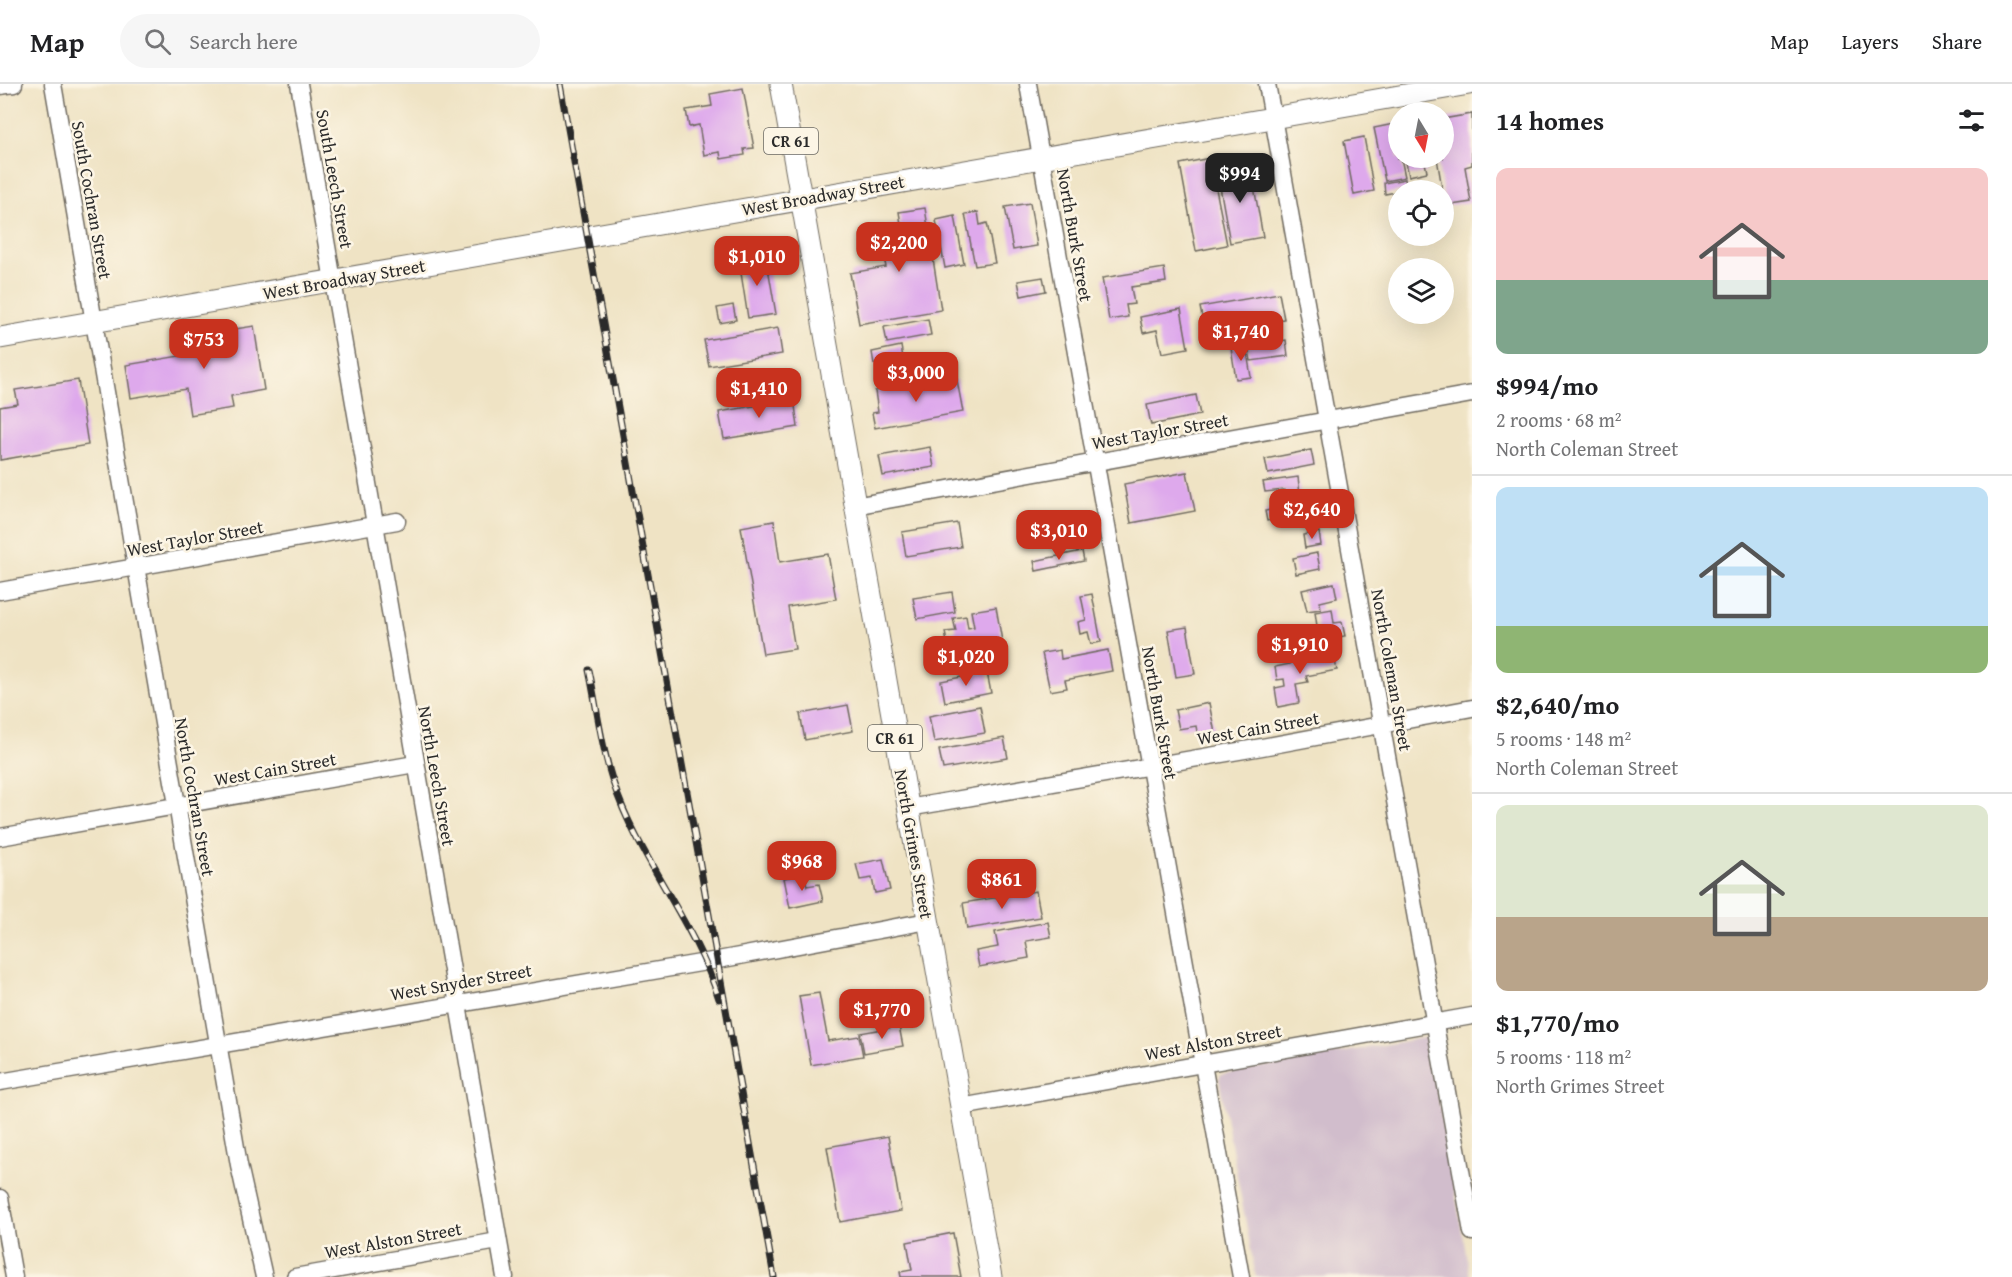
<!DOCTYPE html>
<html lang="en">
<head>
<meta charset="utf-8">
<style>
	:root { --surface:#fff; --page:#f6f6f6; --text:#202124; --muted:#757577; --line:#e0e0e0; --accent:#c8321e }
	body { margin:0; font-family:"Gentium Book Plus",serif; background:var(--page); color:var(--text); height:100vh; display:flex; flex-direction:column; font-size:22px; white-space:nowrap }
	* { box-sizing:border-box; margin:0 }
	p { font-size:20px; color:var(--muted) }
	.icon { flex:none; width:33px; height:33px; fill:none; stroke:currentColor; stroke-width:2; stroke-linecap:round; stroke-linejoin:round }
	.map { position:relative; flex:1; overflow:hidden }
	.sheet { display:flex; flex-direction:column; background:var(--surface); width:540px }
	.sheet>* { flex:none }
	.needle { width:39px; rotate:170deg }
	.buttons { position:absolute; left:1388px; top:18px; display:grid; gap:12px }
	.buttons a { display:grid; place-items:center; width:66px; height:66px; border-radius:50%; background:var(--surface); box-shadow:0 6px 24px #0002; font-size:30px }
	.price { position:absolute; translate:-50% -51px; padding:0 14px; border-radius:12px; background:var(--accent); color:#fff; font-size:20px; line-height:39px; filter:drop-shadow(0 2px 3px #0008) }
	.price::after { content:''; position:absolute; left:50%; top:36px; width:18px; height:14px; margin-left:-9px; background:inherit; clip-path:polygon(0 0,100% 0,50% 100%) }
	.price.on { background:#222; color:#fff }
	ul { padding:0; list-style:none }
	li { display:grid; align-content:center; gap:12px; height:318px; padding:0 24px }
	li+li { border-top:2px solid var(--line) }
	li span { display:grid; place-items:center; height:186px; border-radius:12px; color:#555 }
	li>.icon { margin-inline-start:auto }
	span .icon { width:108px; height:108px; fill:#fffc; stroke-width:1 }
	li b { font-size:26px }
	h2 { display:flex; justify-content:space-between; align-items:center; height:72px; padding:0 24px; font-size:26px }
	header { display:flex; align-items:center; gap:36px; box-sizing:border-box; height:84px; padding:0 30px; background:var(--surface); border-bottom:2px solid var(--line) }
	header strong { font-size:28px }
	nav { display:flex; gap:33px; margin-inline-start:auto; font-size:21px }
	.search { width:420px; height:54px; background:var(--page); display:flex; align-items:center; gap:15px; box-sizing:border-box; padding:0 21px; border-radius:33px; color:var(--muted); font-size:22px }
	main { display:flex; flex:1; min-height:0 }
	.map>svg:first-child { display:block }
	.industrial { fill:#d1bdcc }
	.building { fill:#dea9ec }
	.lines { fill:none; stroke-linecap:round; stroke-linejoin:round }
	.minor-casing { stroke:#706b61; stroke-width:19 }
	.major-casing { stroke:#706b61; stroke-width:23 }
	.minor { stroke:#fff; stroke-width:16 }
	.major { stroke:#fff; stroke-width:21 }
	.rail-casing { stroke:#2b2b2b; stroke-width:7 }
	.rail { stroke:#fcf5e5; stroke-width:4.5; stroke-dasharray:14; stroke-linecap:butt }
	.labels { text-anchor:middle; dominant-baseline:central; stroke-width:5; stroke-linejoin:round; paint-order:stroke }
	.shield { fill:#fcf5e5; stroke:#6a6863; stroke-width:1.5 }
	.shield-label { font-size:16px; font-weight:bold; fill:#2b2b2b }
	.street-label { font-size:18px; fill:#2b2b2b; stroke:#fcf5e5 }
</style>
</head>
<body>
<header>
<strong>Map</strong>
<div class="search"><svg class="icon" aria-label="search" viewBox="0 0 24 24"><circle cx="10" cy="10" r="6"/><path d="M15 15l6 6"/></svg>Search here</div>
<nav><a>Map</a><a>Layers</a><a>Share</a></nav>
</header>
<main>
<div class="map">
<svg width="1472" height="1193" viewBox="0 0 1472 1193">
	<rect width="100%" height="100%" fill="#fcf5e5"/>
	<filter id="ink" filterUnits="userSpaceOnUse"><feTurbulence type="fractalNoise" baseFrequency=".0167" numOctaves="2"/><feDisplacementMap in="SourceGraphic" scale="12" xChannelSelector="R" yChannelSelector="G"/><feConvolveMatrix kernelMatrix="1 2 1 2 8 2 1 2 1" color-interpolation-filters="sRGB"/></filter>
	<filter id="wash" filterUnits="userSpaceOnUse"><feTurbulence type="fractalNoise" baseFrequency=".008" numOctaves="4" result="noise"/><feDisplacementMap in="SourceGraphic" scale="24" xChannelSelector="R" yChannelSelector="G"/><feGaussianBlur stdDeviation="1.35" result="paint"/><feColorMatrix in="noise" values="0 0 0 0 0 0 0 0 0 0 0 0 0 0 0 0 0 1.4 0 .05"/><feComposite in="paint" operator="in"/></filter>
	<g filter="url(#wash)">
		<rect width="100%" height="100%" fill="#efe3c4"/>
		<path class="industrial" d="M 1428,953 L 1470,1193 L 1256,1193 L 1219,995 L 1221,990 Z"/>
		<g id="blocks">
			<g class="building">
				<path d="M 743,4 L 754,64 L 744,65 L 745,71 L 721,75 L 720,68 L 704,71 L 699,41 L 689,43 L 686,26 L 712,22 L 710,10 Z"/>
				<path d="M 1472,30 L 1472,81 L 1465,83 L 1471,118 L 1445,122 L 1437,74 L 1443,74 L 1443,35 Z"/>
				<path d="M 1394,40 L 1398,74 L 1401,74 L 1405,93 L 1385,97 L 1374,44 Z"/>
				<path d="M 1364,53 L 1374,107 L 1354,111 L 1344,57 Z"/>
				<path d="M 1210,74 L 1227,161 L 1196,167 L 1180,80 Z"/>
				<path d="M 1405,74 L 1424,74 L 1427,88 L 1409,92 Z"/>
				<path d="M 1250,80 L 1263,153 L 1230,159 L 1217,86 Z"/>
				<path d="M 1405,95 L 1407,106 L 1385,110 L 1384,99 Z"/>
				<path d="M 1030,119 L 1037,162 L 1013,166 L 1005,123 Z"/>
				<path d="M 925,124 L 941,226 L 859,240 L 850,189 L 886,183 L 884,174 L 876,175 L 871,145 L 901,140 L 899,128 Z"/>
				<path d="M 978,128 L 980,141 L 987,139 L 995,179 L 975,182 L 965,130 Z"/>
				<path d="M 955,132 L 964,180 L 945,184 L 936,136 Z"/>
				<path d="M 766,172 L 776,230 L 748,234 L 739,176 Z"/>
				<path d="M 1164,184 L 1166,198 L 1131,203 L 1134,220 L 1126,221 L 1128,233 L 1109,236 L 1102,194 Z"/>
				<path d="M 1043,193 L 1046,207 L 1021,212 L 1018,197 Z"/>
				<path d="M 1279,209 L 1284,235 L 1239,243 L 1241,254 L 1230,256 L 1228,245 L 1205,249 L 1200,223 Z"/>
				<path d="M 733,221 L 736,236 L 720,239 L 717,224 Z"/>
				<path d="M 1181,225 L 1188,264 L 1162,269 L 1157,246 L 1143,249 L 1140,233 Z"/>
				<path d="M 928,235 L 931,251 L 887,259 L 884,243 Z"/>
				<path d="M 254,242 L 264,306 L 231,312 L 233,324 L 190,331 L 186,305 L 131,314 L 126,281 L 180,272 L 177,254 Z"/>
				<path d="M 778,244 L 782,270 L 709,282 L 704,256 Z"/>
				<path d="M 1286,256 L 1288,272 L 1251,277 L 1248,262 Z"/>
				<path d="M 901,262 L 903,274 L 874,280 L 872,268 Z"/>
				<path d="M 1246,262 L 1251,293 L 1236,295 L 1231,264 Z"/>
				<path d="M 929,295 L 930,301 L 957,296 L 963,328 L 875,344 L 872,329 L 878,328 L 875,307 Z"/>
				<path d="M 78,296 L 88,361 L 0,376 L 0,323 L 18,320 L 15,306 Z"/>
				<path d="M 1196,311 L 1200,331 L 1151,341 L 1147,321 Z"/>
				<path d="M 794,315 L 798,343 L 724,355 L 719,328 Z"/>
				<path d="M 930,363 L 934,383 L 883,392 L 879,372 Z"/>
				<path d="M 1311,366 L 1314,381 L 1268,390 L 1265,375 Z"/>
				<path d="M 1187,388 L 1195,427 L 1131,439 L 1124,400 Z"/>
				<path d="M 1298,393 L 1300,410 L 1285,413 L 1284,406 L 1265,408 L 1263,398 Z"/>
				<path d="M 1314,418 L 1316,428 L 1267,437 L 1265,427 Z"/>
				<path d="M 774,437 L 780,478 L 828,470 L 836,515 L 788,523 L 795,565 L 763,570 L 741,443 Z"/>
				<path d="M 957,439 L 961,463 L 906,472 L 902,448 Z"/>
				<path d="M 1319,448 L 1321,461 L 1305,464 L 1303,451 Z"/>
				<path d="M 1082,467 L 1084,477 L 1036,487 L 1034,477 Z"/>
				<path d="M 1317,469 L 1320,485 L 1296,490 L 1293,474 Z"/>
				<path d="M 1334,499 L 1337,514 L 1320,518 L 1321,525 L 1307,527 L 1302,506 Z"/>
				<path d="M 952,508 L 955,528 L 917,535 L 913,514 Z"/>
				<path d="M 1092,510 L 1101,558 L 1091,560 L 1088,548 L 1080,550 L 1078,538 L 1086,536 L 1081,512 Z"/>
				<path d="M 996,523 L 1002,557 L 991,559 L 990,556 L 948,564 L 945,548 L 956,547 L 953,534 L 966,532 L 968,544 L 974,543 L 971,527 Z"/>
				<path d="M 1332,525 L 1334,539 L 1342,538 L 1345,552 L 1319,556 L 1315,528 Z"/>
				<path d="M 1187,543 L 1195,590 L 1176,593 L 1168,546 Z"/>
				<path d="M 1060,566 L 1061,575 L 1108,566 L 1112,587 L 1065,596 L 1067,604 L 1050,607 L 1042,569 Z"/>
				<path d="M 1309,567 L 1310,576 L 1334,572 L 1337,586 L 1306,592 L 1308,598 L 1296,600 L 1299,619 L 1278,623 L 1275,604 L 1285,602 L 1284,595 L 1277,596 L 1275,583 L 1290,580 L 1288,571 Z"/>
				<path d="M 987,588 L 991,609 L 945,618 L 941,597 Z"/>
				<path d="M 1209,619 L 1215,649 L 1198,653 L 1196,642 L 1179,645 L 1175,626 Z"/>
				<path d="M 848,621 L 853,647 L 805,656 L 800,630 Z"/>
				<path d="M 980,622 L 985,649 L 934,658 L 929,632 Z"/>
				<path d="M 1004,654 L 1008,674 L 943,685 L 939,666 Z"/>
				<path d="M 883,775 L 890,806 L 875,809 L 872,794 L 860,796 L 856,780 Z"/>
				<path d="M 804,790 L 807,802 L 819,800 L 823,817 L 790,824 L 784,794 Z"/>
				<path d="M 1036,807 L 1041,833 L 967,845 L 963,819 Z"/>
				<path d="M 1048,838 L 1051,853 L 1026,857 L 1029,874 L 979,883 L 976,867 L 998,863 L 995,848 Z"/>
				<path d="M 819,909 L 828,957 L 859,952 L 863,972 L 811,981 L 799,912 Z"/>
				<path d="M 899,942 L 903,962 L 864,969 L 860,949 Z"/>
				<path d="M 888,1052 L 901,1127 L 840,1138 L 827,1063 Z"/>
				<path d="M 953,1149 L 961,1193 L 901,1193 L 900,1188 L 912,1186 L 907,1158 Z"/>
			</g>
		</g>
	</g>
	<g filter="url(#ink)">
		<use href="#blocks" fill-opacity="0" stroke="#706b61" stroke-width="1.5"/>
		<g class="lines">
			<g class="minor-casing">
				<g id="minor">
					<path d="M 53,0 L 239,1081 L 264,1193"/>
					<path d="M 299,0 L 505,1193"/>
					<path d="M 1028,0 L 1241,1193"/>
					<path d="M 1267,0 L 1472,1148"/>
					<path d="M 0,2 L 14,0"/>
					<path d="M 854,422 L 1472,310"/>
					<path d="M 0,507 L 397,437"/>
					<path d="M 908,724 L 1262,663 L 1472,624"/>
					<path d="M 0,753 L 415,680"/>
					<path d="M 0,998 L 718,876 L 928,837"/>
					<path d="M 961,1023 L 1472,932"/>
					<path d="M 0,1114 L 14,1193"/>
					<path d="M 295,1193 L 498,1157"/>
				</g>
			</g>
			<g class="major-casing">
				<g id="major">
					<path d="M 781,0 L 991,1193"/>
					<path d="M 0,254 L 1469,0"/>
				</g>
			</g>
			<use href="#minor" class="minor"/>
			<use href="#major" class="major"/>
			<g class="rail-casing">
				<g id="rail">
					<path d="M 560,0 L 774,1193"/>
					<path d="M 589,586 C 597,623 601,663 613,698 C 638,774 695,839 719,915"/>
				</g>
			</g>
			<use href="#rail" class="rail"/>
		</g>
	</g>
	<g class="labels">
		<g class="shield">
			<rect x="764" y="44" width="54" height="26" rx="4.5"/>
			<rect x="868" y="641" width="54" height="26" rx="4.5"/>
		</g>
		<g class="shield-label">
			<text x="791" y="57">CR 61</text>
			<text x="895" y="654">CR 61</text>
		</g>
		<g class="street-label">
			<text transform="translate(335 95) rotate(80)">South Leech Street</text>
			<text transform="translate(823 111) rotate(-10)">West Broadway Street</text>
			<text transform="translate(92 116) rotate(80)">South Cochran Street</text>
			<text transform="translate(1075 151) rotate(80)">North Burk Street</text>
			<text transform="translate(344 195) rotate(-10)">West Broadway Street</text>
			<text transform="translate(1160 347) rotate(-10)">West Taylor Street</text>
			<text transform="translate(195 454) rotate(-10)">West Taylor Street</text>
			<text transform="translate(1392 586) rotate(80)">North Coleman Street</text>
			<text transform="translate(1160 629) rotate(80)">North Burk Street</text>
			<text transform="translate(1258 644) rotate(-10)">West Cain Street</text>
			<text transform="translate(275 685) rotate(-10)">West Cain Street</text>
			<text transform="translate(437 692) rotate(80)">North Leech Street</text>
			<text transform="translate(195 713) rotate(80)">North Cochran Street</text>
			<text transform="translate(914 760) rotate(80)">North Grimes Street</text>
			<text transform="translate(461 898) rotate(-10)">West Snyder Street</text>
			<text transform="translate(1213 958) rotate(-10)">West Alston Street</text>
			<text transform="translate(393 1156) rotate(-10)">West Alston Street</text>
		</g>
	</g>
</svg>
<div class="buttons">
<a><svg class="needle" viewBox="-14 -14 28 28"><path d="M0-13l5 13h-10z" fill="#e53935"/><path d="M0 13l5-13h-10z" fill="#757577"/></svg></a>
<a><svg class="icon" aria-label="locate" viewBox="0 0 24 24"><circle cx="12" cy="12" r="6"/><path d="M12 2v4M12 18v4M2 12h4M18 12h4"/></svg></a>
<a><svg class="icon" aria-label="layers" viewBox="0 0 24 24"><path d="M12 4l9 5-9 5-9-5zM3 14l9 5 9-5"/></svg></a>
</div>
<b class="price on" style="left:1240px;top:120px">$994</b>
<b class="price" style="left:899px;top:189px">$2,200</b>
<b class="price" style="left:757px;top:203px">$1,010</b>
<b class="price" style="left:1241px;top:278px">$1,740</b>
<b class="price" style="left:204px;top:286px">$753</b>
<b class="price" style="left:916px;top:319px">$3,000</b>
<b class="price" style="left:759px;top:335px">$1,410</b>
<b class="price" style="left:1312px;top:456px">$2,640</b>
<b class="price" style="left:1059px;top:477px">$3,010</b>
<b class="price" style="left:1300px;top:591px">$1,910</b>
<b class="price" style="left:966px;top:603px">$1,020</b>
<b class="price" style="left:802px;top:808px">$968</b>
<b class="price" style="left:1002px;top:826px">$861</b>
<b class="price" style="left:882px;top:956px">$1,770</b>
</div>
<section class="sheet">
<h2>14 homes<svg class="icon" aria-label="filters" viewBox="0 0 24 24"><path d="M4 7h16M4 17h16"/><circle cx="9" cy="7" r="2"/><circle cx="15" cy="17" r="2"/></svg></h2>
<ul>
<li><span style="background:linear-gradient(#f6c9c9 60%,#7fa58c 0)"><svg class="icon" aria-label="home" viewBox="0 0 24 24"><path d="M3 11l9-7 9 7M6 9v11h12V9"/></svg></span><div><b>$994/mo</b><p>2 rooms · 68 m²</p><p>North Coleman Street</p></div></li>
<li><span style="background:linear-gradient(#bfe0f5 75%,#8fb573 0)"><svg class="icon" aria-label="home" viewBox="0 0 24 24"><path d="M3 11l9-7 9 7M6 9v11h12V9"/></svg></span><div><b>$2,640/mo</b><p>5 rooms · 148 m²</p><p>North Coleman Street</p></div></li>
<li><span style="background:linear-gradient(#dfe7d0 60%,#b9a48a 0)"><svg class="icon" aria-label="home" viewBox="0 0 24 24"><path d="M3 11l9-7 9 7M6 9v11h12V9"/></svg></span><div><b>$1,770/mo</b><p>5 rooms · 118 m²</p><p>North Grimes Street</p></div></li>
</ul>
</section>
</main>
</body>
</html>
